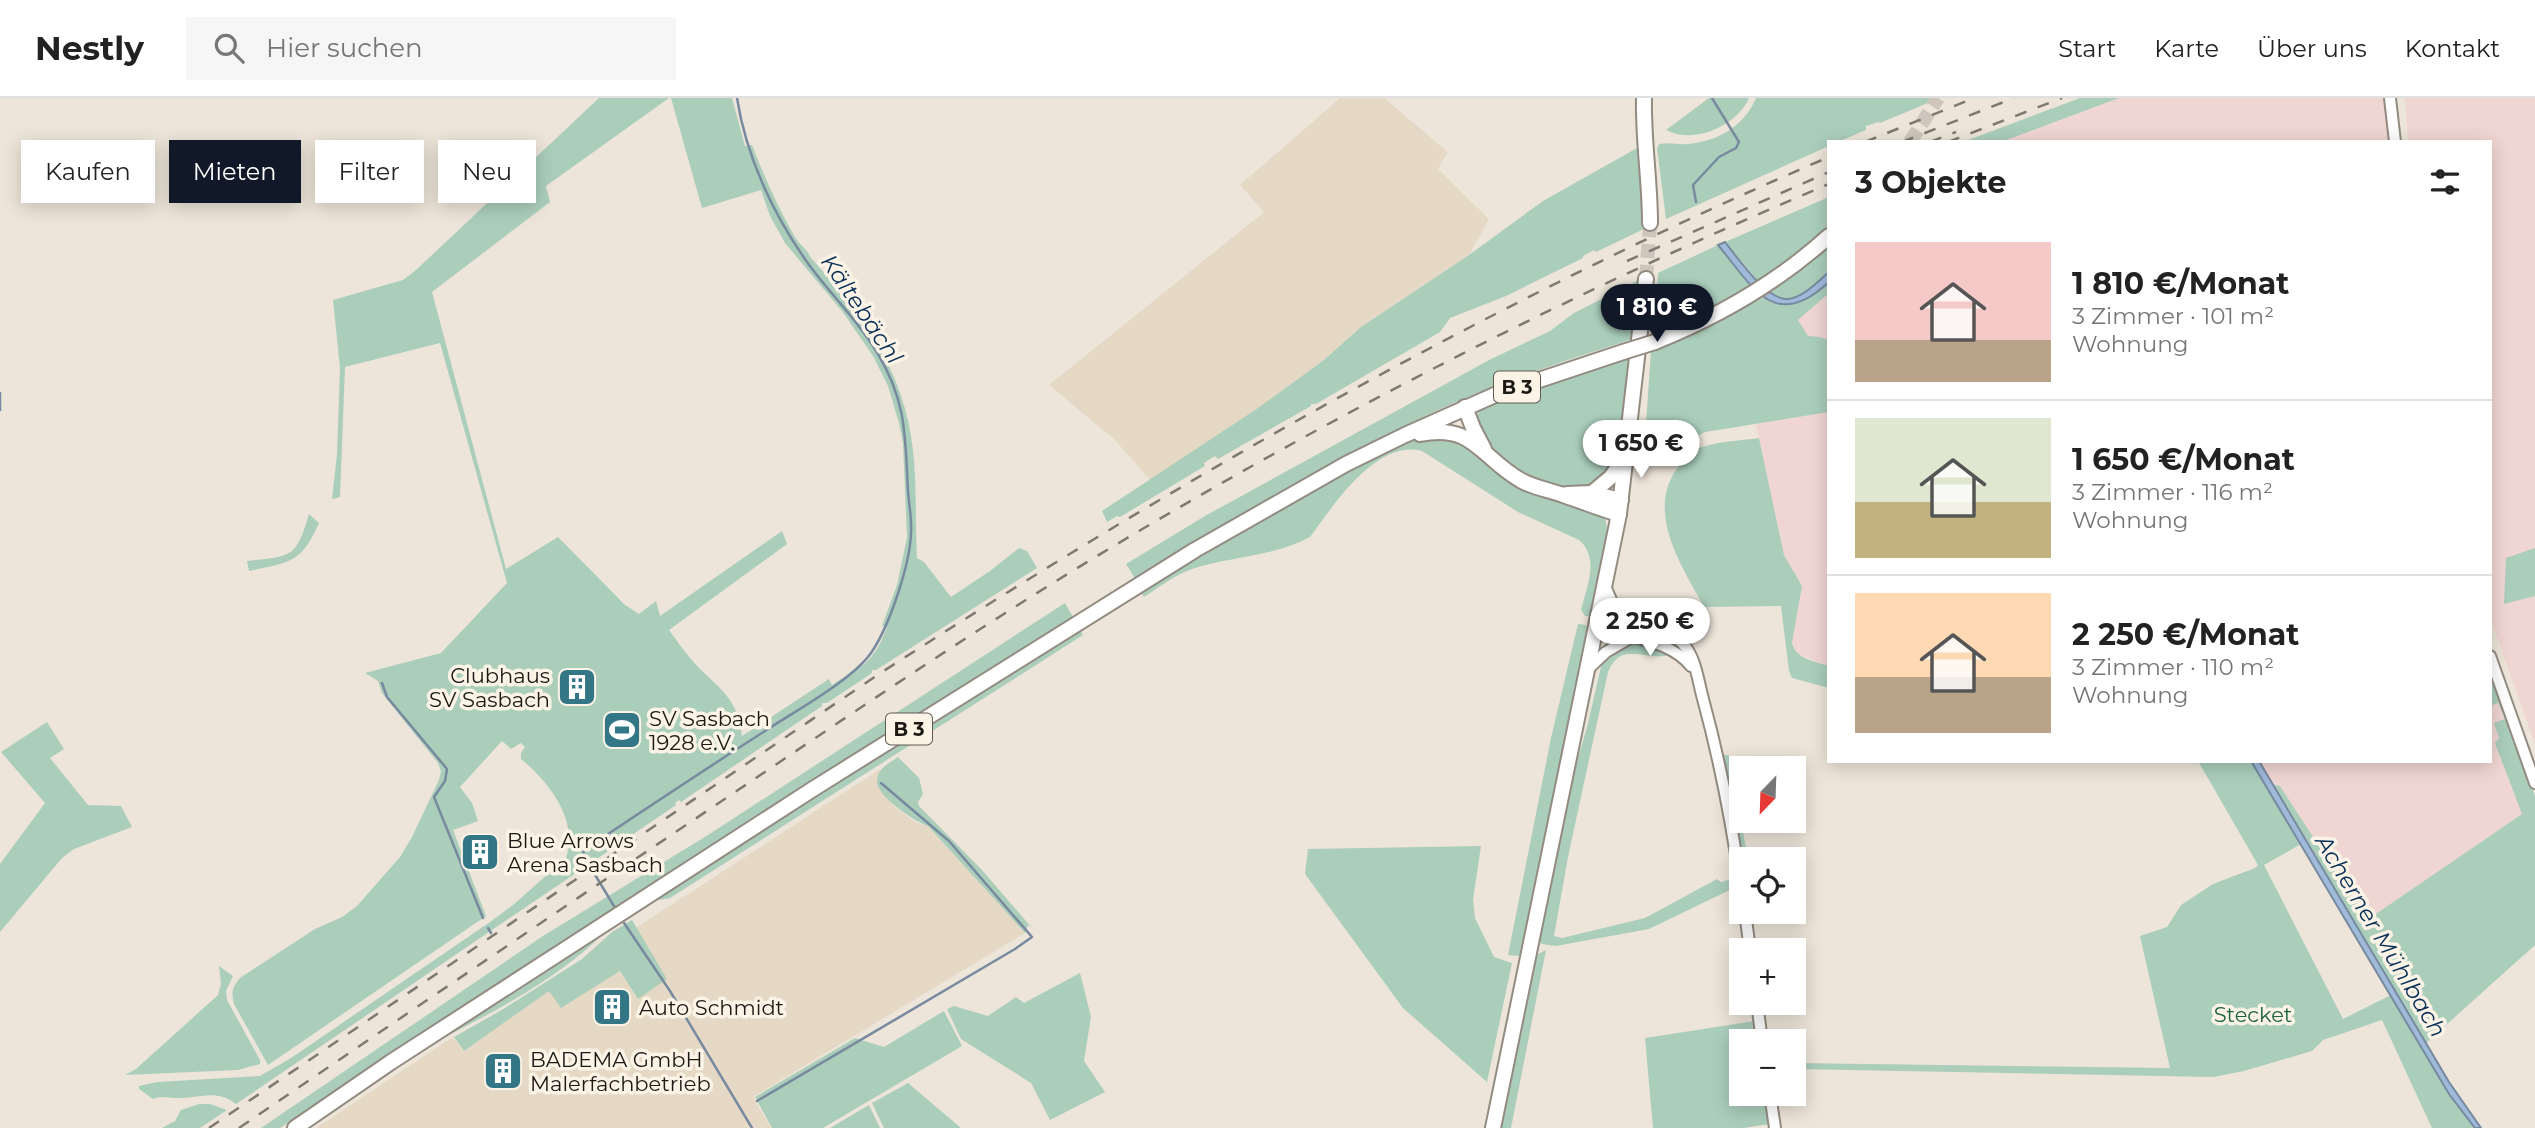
<!DOCTYPE html>
<html lang="de">
<head>
<meta charset="utf-8">
<style>
	:root { --surface:#fff; --page:#f6f6f6; --text:#222; --muted:#767676; --line:#e0e0e0; --accent:#111827 }
	body { margin:0; font-family:Montserrat,sans-serif; background:var(--page); color:var(--text); height:100vh; display:flex; flex-direction:column; font-size:26px; white-space:nowrap }
	* { box-sizing:border-box; margin:0 }
	p { font-size:23px; color:var(--muted) }
	.icon { flex:none; width:38px; height:38px; fill:none; stroke:currentColor; stroke-width:2; stroke-linecap:round; stroke-linejoin:round }
	.map { position:relative; flex:1; overflow:hidden }
	.side { position:absolute; left:1827px; top:42px; width:665px; height:623px; display:flex; flex-direction:column; background:var(--surface); border-radius:0px; box-shadow:0 4px 18px #0003 }
	.side>* { flex:none }
	.guide { position:absolute; left:21px; top:42px; width:665px; height:63px; display:flex; gap:14px }
	.needle { width:46px; rotate:203deg }
	.controls { position:absolute; left:1729px; top:658px; display:grid; gap:14px }
	.controls a { display:grid; place-items:center; width:77px; height:77px; border-radius:0px; background:var(--surface); box-shadow:0 4px 18px #0003; font-size:35px }
	.price { position:absolute; translate:-50% -60px; padding:0 16px; border-radius:24px; background:#fff; color:#222; font-size:23px; line-height:46px; filter:drop-shadow(0 2px 4px #0008) }
	.price::after { content:''; position:absolute; left:50%; top:42px; width:21px; height:16px; margin-left:-10px; background:inherit; clip-path:polygon(0 0,100% 0,50% 100%) }
	.price.on { background:var(--accent); color:#fff }
	ul { padding:0; list-style:none }
	li { display:flex; align-items:center; gap:21px; height:175px; padding:0 28px }
	li+li { border-top:2px solid var(--line) }
	li span { display:grid; place-items:center; flex:none; width:196px; height:140px; border-radius:0px; color:#555 }
	li>.icon { margin-inline-start:auto }
	span .icon { width:84px; height:84px; fill:#fffc; stroke-width:1 }
	li b { font-size:30px }
	h2 { display:flex; justify-content:space-between; align-items:center; height:84px; padding:0 28px; font-size:30px }
	.chip { padding:0 24px; border-radius:0px; background:var(--surface); box-shadow:0 4px 18px #0003; font-size:24px; line-height:63px }
	.chip.on { background:var(--accent); color:#fff }
	header { display:flex; align-items:center; gap:42px; box-sizing:border-box; height:98px; padding:0 35px; background:var(--surface); border-bottom:2px solid var(--line) }
	header strong { font-size:33px }
	nav { display:flex; gap:38px; margin-inline-start:auto; font-size:24px }
	.search { width:490px; height:63px; background:var(--page); display:flex; align-items:center; gap:18px; box-sizing:border-box; padding:0 24px; border-radius:0px; color:var(--muted); font-size:26px }
	.map>svg:first-child { display:block }
	.commercial { fill:#f0d6d2 }
	.built { fill:#e5d9c6 }
	.green { fill:#abcebb }
	.water { fill:#a0bada; stroke:#788a9f; stroke-width:2 }
	.lines { fill:none; stroke-linecap:round; stroke-linejoin:round }
	.stream { stroke:#788a9f; stroke-width:2.5 }
	.major-tunnel { stroke:#cec6bc; stroke-width:14; stroke-dasharray:14 7; stroke-linecap:butt }
	.minor-casing { stroke:#938b80; stroke-width:14 }
	.major-casing { stroke:#938b80; stroke-width:18 }
	.minor { stroke:#fff; stroke-width:10 }
	.major { stroke:#fff; stroke-width:14 }
	.rail { stroke:#7e7971; stroke-width:2.5; stroke-dasharray:12 12; stroke-linecap:butt }
	.major-bridge-casing { stroke:#938b80; stroke-width:18; stroke-linecap:butt }
	.major-bridge { stroke:#fff; stroke-width:14 }
	.labels { text-anchor:middle; dominant-baseline:central; stroke-width:7; stroke-linejoin:round; paint-order:stroke }
	.shield { fill:#fbf3e6; stroke:#5f5a54; stroke-width:2 }
	.shield-label { font-size:19px; font-weight:bold; fill:#1c1915 }
	.poi-label { font-size:21px; fill:#1c1915; stroke:#fbf3e6; text-anchor:start }
	.park-label { font-size:21px; fill:#1c6245; stroke:#fbf3e6 }
	.water-label { font-size:23px; font-style:italic; fill:#082f57; stroke:#fbf3e6 }
</style>
</head>
<body>
<header>
<strong>Nestly</strong>
<div class="search"><svg class="icon" aria-label="search" viewBox="0 0 24 24"><circle cx="10" cy="10" r="6"/><path d="M15 15l6 6"/></svg>Hier suchen</div>
<nav><a>Start</a><a>Karte</a><a>Über uns</a><a>Kontakt</a></nav>
</header>
<div class="map">
<svg width="2535" height="1030" viewBox="0 0 2535 1030">
	<rect width="100%" height="100%" fill="#ede5d9"/>
	<g class="commercial">
		<path d="M 2119,0 L 2384,0 L 2390,44 L 2001,44 Z"/>
		<path d="M 2405,0 L 2535,0 L 2535,646 L 2490,520 L 2490,44 L 2408,44 Z"/>
		<path d="M 1829,195 L 1829,242 L 1820,239 L 1808,238 L 1798,222 Z"/>
		<path d="M 1829,314 L 1829,568 L 1798,557 L 1794,553 L 1792,545 L 1802,488 L 1784,457 L 1756,326 Z"/>
		<path d="M 2490,579 L 2505,624 L 2525,714 L 2367,822 L 2280,688 L 2272,686 L 2259,663 L 2490,663 Z"/>
	</g>
	<g class="built">
		<path d="M 1340,0 L 1384,0 L 1448,54 L 1438,71 L 1489,121 L 1469,157 L 1361,229 L 1324,262 L 1255,312 L 1150,382 L 1115,342 L 1049,287 L 1264,114 L 1240,87 Z"/>
		<path d="M 882,670 L 877,681 L 877,687 L 895,709 L 915,724 L 928,728 L 1025,835 L 753,999 L 771,1030 L 316,1030 L 453,939 L 464,953 L 628,835 Z"/>
	</g>
	<g class="green">
		<path d="M 599,0 L 669,0 L 546,88 L 550,104 L 432,194 L 506,471 L 558,439 L 625,507 L 639,516 L 656,503 L 660,518 L 782,433 L 787,446 L 669,532 C 678,544 688,559 700,571 C 723,593 739,604 742,638 L 829,581 L 832,587 C 864,566 873,566 887,529 L 882,528 L 897,487 L 907,439 L 903,345 L 899,325 L 888,288 L 873,258 L 842,213 L 785,145 L 770,118 L 761,92 L 702,110 L 671,0 L 732,0 L 745,48 L 752,47 C 764,78 778,110 795,139 C 800,148 806,149 811,160 C 863,219 904,271 913,352 C 917,388 915,424 917,460 L 924,464 L 951,499 L 990,473 L 1019,450 L 1027,453 L 1037,470 L 876,572 L 872,572 L 872,575 L 827,605 L 822,605 L 822,608 L 681,704 L 679,702 L 675,705 L 676,707 L 236,1006 C 216,990 198,1001 175,1000 C 166,1000 162,998 153,1001 L 139,991 L 139,988 L 157,984 L 260,978 L 291,960 L 490,824 L 513,807 L 566,760 C 579,722 549,684 521,661 L 521,655 L 525,649 L 521,645 L 511,651 L 502,643 L 460,689 L 472,705 L 478,723 L 453,732 L 486,818 L 268,967 L 234,906 C 231,894 232,889 240,880 L 315,831 L 342,819 L 357,808 L 400,759 L 412,739 L 439,682 L 441,673 L 438,665 L 382,595 L 378,583 L 365,575 L 441,555 L 507,485 L 440,245 L 345,269 L 340,399 L 332,401 L 337,356 L 340,270 L 333,202 L 403,182 L 416,172 Z"/>
		<path d="M 1709,0 L 1749,0 C 1737,28 1693,47 1666,32 Z"/>
		<path d="M 1756,0 L 1940,0 L 1880,25 L 1878,24 L 1866,28 L 1866,32 L 1838,44 L 1829,44 L 1829,48 L 1666,121 L 1657,50 L 1659,46 C 1669,44 1679,47 1688,46 C 1719,43 1744,28 1756,0 Z"/>
		<path d="M 2080,0 L 2119,0 L 2001,44 L 1963,44 Z"/>
		<path d="M 1637,50 L 1644,131 L 1596,154 L 1594,152 L 1583,158 L 1583,160 L 1506,198 L 1450,220 L 1440,234 L 1316,306 L 1311,306 L 1311,308 L 1218,361 L 1215,358 L 1204,365 L 1205,368 L 1120,419 L 1117,418 L 1107,424 L 1102,413 L 1255,312 L 1324,262 L 1361,229 L 1469,157 L 1543,103 Z"/>
		<path d="M 1829,99 L 1829,127 L 1796,157 L 1759,184 L 1725,144 Z"/>
		<path d="M 1718,147 L 1753,188 L 1696,221 L 1654,236 L 1658,175 Z"/>
		<path d="M 1829,148 L 1829,174 C 1813,188 1791,211 1770,195 Z"/>
		<path d="M 1639,182 L 1633,241 C 1567,262 1501,283 1438,312 C 1333,360 1235,422 1136,482 L 1126,466 L 1205,418 L 1491,261 L 1550,233 L 1574,215 Z"/>
		<path d="M 1829,184 L 1829,195 L 1798,222 L 1808,238 L 1820,239 L 1829,242 L 1829,314 L 1705,334 L 1674,352 L 1667,360 L 1647,353 L 1645,339 L 1651,253 L 1691,237 L 1764,199 L 1772,205 L 1816,196 Z"/>
		<path d="M 1631,260 C 1628,285 1625,358 1609,376 C 1574,415 1504,374 1483,337 C 1480,331 1475,324 1477,317 C 1478,314 1481,311 1483,309 Z"/>
		<path d="M 1434,336 L 1467,347 L 1605,419 L 1607,431 L 1592,515 L 1589,518 L 1585,518 L 1581,512 C 1587,488 1600,460 1579,442 L 1518,414 L 1422,353 C 1376,341 1333,408 1310,439 C 1273,459 1231,458 1192,471 C 1175,477 1159,489 1144,499 L 1139,491 L 1195,457 L 1392,348 Z"/>
		<path d="M 1759,340 L 1784,457 L 1802,488 L 1792,545 C 1796,561 1814,563 1829,568 L 1829,590 L 1792,580 L 1789,573 L 1781,508 L 1704,509 C 1683,470 1646,416 1676,372 C 1682,363 1689,355 1699,350 C 1718,343 1739,343 1759,340 Z"/>
		<path d="M 309,416 L 319,425 C 301,466 290,464 249,473 L 247,463 C 291,458 296,461 309,416 Z"/>
		<path d="M 2535,450 L 2535,498 L 2504,506 L 2506,460 Z"/>
		<path d="M 1065,505 L 1073,519 L 597,822 L 280,1030 L 261,1030 L 543,838 L 708,737 Z"/>
		<path d="M 1578,526 L 1586,527 L 1588,531 L 1525,854 L 1518,858 L 1508,857 L 1551,640 Z"/>
		<path d="M 1078,528 L 1083,537 L 670,800 L 660,802 L 658,799 Z"/>
		<path d="M 1633,545 L 1653,548 L 1671,556 C 1648,566 1622,540 1608,574 L 1568,759 L 1554,838 L 1562,840 L 1645,820 L 1717,781 L 1721,784 L 1734,780 L 1736,789 L 1649,831 L 1556,848 L 1542,846 L 1537,843 L 1569,691 L 1587,629 L 1601,569 L 1606,559 L 1623,547 Z"/>
		<path d="M 2490,571 L 2535,698 L 2535,847 L 2426,945 L 2272,686 L 2280,688 L 2367,822 L 2522,716 L 2495,645 L 2499,640 L 2494,625 L 2505,621 L 2498,605 L 2490,608 Z"/>
		<path d="M 47,624 L 64,651 L 50,660 L 88,707 L 121,708 L 132,729 L 74,751 L 62,760 L 0,834 L 0,766 L 45,705 L 1,654 Z"/>
		<path d="M 1722,657 L 1729,657 L 1748,761 L 1743,761 L 1730,686 Z"/>
		<path d="M 898,659 L 919,680 L 923,696 L 918,704 L 919,708 L 982,772 L 1032,830 L 1028,827 L 1025,835 L 928,728 C 915,724 876,698 877,683 C 877,671 889,665 898,659 Z"/>
		<path d="M 2198,663 L 2251,663 L 2301,746 L 2264,767 L 2343,921 L 2391,897 L 2449,996 L 2475,1030 L 2432,1030 L 2382,922 L 2323,942 L 2312,953 L 2244,973 L 2213,979 L 1794,971 L 1794,965 L 2170,970 L 2140,838 L 2167,829 L 2181,807 L 2213,786 L 2255,770 L 2258,767 Z"/>
		<path d="M 1481,748 L 1473,802 L 1475,820 L 1494,859 L 1512,865 L 1487,984 L 1403,910 L 1305,776 L 1308,751 Z"/>
		<path d="M 632,822 L 667,881 L 638,901 L 620,873 L 561,910 L 549,893 L 464,953 L 454,939 L 505,910 L 582,861 L 612,834 Z"/>
		<path d="M 605,834 C 561,878 506,907 451,936 L 449,933 Z"/>
		<path d="M 1546,852 L 1511,1030 L 1500,1030 L 1532,863 L 1536,857 Z"/>
		<path d="M 219,868 L 233,878 L 226,893 L 227,902 L 260,962 L 260,966 L 238,972 L 125,977 L 136,971 L 218,897 L 221,886 Z"/>
		<path d="M 1080,875 L 1091,919 L 1084,963 L 1105,994 L 1050,1022 L 1031,985 L 961,941 L 947,911 L 954,908 L 988,918 L 1016,899 L 1024,905 Z"/>
		<path d="M 944,913 L 962,948 L 823,1030 L 772,1030 L 755,999 L 855,940 L 884,949 Z"/>
		<path d="M 1755,923 L 1758,943 L 1741,943 L 1741,996 L 1766,996 L 1769,1026 L 1744,1030 L 1653,1030 L 1645,940 Z"/>
		<path d="M 908,985 L 961,1030 L 884,1030 L 872,1005 Z"/>
		<path d="M 199,1006 L 210,1006 L 227,1012 L 200,1030 L 162,1030 L 175,1023 L 181,1012 Z"/>
		<path d="M 869,1007 L 880,1030 L 830,1030 Z"/>
	</g>
	<g class="water">
		<path d="M 1725,144 C 1737,159 1767,203 1788,201 C 1804,199 1817,184 1829,174 L 1829,184 C 1774,235 1753,189 1718,147 Z"/>
		<path d="M 2251,663 L 2259,663 L 2449,984 L 2481,1030 L 2475,1030 L 2449,996 Z"/>
	</g>
	<g class="lines">
		<g class="stream">
			<path d="M 1696,104 L 1693,87 L 1719,59 L 1736,50 L 1739,44 L 1712,0"/>
			<path d="M 0,295 L 0,312"/>
			<path d="M 382,585 L 387,599 L 447,671 L 445,683 L 434,699 L 483,820"/>
			<path d="M 617,813 L 583,757 L 584,752 C 644,712 704,672 765,633 C 795,613 851,583 871,555 C 889,529 910,467 911,435 C 912,421 909,407 908,393 C 905,339 907,305 878,256 C 858,222 829,195 807,164 C 773,116 746,58 737,0"/>
			<path d="M 622,822 L 670,893 L 752,1030"/>
			<path d="M 488,830 L 491,835"/>
			<path d="M 757,1003 L 1015,851 L 1032,839 L 949,743 L 881,685"/>
		</g>
		<g class="major-tunnel">
			<path d="M 1910,44 L 1938,0"/>
			<path d="M 1646,181 L 1650,125"/>
		</g>
		<g class="minor-casing">
			<g id="minor">
				<path d="M 2390,0 L 2395,44"/>
				<path d="M 1605,488 L 1617,516 L 1629,527"/>
				<path d="M 1596,527 C 1616,525 1669,530 1683,546 C 1696,560 1698,583 1703,601 C 1720,663 1732,726 1741,790"/>
				<path d="M 1596,527 C 1627,541 1668,540 1691,568"/>
				<path d="M 2490,558 L 2535,685"/>
				<path d="M 1587,572 L 1606,554 L 1632,539"/>
				<path d="M 1745,814 L 1750,852"/>
				<path d="M 1757,905 L 1762,943"/>
				<path d="M 1770,996 L 1775,1030"/>
			</g>
		</g>
		<g class="major-casing">
			<g id="major">
				<path d="M 1644,0 C 1643,42 1650,83 1650,125"/>
				<path d="M 1655,244 C 1720,218 1777,185 1829,138"/>
				<path d="M 1465,309 L 1473,330 L 1484,351"/>
				<path d="M 1420,336 C 1475,325 1480,360 1522,383 C 1535,390 1549,392 1563,397 C 1582,403 1600,411 1619,416"/>
				<path d="M 1592,395 L 1611,379 L 1625,359"/>
				<path d="M 1567,396 L 1592,395 L 1621,402"/>
				<path d="M 295,1030 L 391,964 L 813,691 L 1195,452 L 1346,366 L 1405,337 L 1497,296 L 1623,254"/>
				<path d="M 1493,1030 L 1619,416 L 1646,181"/>
			</g>
		</g>
		<use href="#minor" class="minor"/>
		<use href="#major" class="major"/>
		<g class="rail">
			<path d="M 1865,44 L 1974,0"/>
			<path d="M 1902,44 L 2014,0"/>
			<path d="M 1930,44 L 1956,34"/>
			<path d="M 1948,44 L 2062,0"/>
			<path d="M 1627,163 L 1829,74"/>
			<path d="M 209,1030 L 876,578 C 1180,381 1496,201 1829,59"/>
			<path d="M 239,1030 C 411,913 583,796 756,680 C 882,595 1008,510 1139,433 C 1361,302 1591,186 1829,86"/>
		</g>
		<g class="major-bridge-casing">
			<path id="major-bridge" d="M 1623,254 L 1655,244"/>
		</g>
		<use href="#major-bridge" class="major-bridge"/>
	</g>
	<defs>
		<g id="building-square" transform="scale(2.0125)"><rect x="-9" y="-9" width="18" height="18" rx="4" fill="#337787" stroke="#fbf3e6"/><path d="M-4-6H4V6H1V3H-1V6H-4ZM-2.5-4.3h1.7v1.8h-1.7ZM.8-4.3h1.7v1.8H.8ZM-2.5-1h1.7V.8h-1.7ZM.8-1h1.7V.8H.8Z" fill="#fff"/></g>
		<g id="stadium-square" transform="scale(2.0125)"><rect x="-9" y="-9" width="18" height="18" rx="4" fill="#337787" stroke="#fbf3e6"/><path d="M0-5a6.5 5 0 1 0 0 10a6.5 5 0 1 0 0-10ZM-3.5-1.8h7v3.6h-7Z" fill="#fff"/></g>
	</defs>
	<g fill-rule="evenodd">
		<use href="#building-square" x="577" y="589"/>
		<use href="#stadium-square" x="622" y="632"/>
		<use href="#building-square" x="480" y="754"/>
		<use href="#building-square" x="612" y="909"/>
		<use href="#building-square" x="503" y="973"/>
	</g>
	<g class="labels">
		<g class="shield">
			<rect x="1494" y="273.5" width="46" height="31" rx="5"/>
			<rect x="886" y="615.5" width="46" height="31" rx="5"/>
		</g>
		<g class="shield-label">
			<text x="1517" y="289">B 3</text>
			<text x="909" y="631">B 3</text>
		</g>
		<g class="poi-label">
			<text x="550" y="577" text-anchor="end">Clubhaus<tspan x="550" dy="24">SV Sasbach</tspan></text>
			<text x="649" y="620">SV Sasbach<tspan x="649" dy="24">1928 e.V.</tspan></text>
			<text x="507" y="742">Blue Arrows<tspan x="507" dy="24">Arena Sasbach</tspan></text>
			<text x="639" y="909">Auto Schmidt</text>
			<text x="530" y="961">BADEMA GmbH<tspan x="530" dy="24">Malerfachbetrieb</tspan></text>
		</g>
		<g class="park-label">
			<text x="2253" y="916">Stecket</text>
		</g>
		<g class="water-label">
			<text transform="translate(862 211) rotate(56)">Kältebächl</text>
			<text transform="translate(2381 838) rotate(59)">Acherner Mühlbach</text>
		</g>
	</g>
</svg>
<div class="controls">
<a><svg class="needle" viewBox="-14 -14 28 28"><path d="M0-13l5 13h-10z" fill="#e53935"/><path d="M0 13l5-13h-10z" fill="#767676"/></svg></a>
<a><svg class="icon" aria-label="locate" viewBox="0 0 24 24"><circle cx="12" cy="12" r="6"/><path d="M12 2v4M12 18v4M2 12h4M18 12h4"/></svg></a>
<a>+</a>
<a>−</a>
</div>
<b class="price on" style="left:1657px;top:246px">1 810 €</b>
<b class="price" style="left:1641px;top:382px">1 650 €</b>
<b class="price" style="left:1650px;top:560px">2 250 €</b>
<div class="guide">
<a class="chip">Kaufen</a>
<a class="chip on">Mieten</a>
<a class="chip">Filter</a>
<a class="chip">Neu</a>
</div>
<section class="side">
<h2>3 Objekte<svg class="icon" aria-label="filters" viewBox="0 0 24 24"><path d="M4 7h16M4 17h16"/><circle cx="9" cy="7" r="2"/><circle cx="15" cy="17" r="2"/></svg></h2>
<ul>
<li><span style="background:linear-gradient(#f6c9c9 70%,#b9a48a 0)"><svg class="icon" aria-label="home" viewBox="0 0 24 24"><path d="M3 11l9-7 9 7M6 9v11h12V9"/></svg></span><div><b>1 810 €/Monat</b><p>3 Zimmer · 101 m²</p><p>Wohnung</p></div></li>
<li><span style="background:linear-gradient(#dfe7d0 60%,#c2b280 0)"><svg class="icon" aria-label="home" viewBox="0 0 24 24"><path d="M3 11l9-7 9 7M6 9v11h12V9"/></svg></span><div><b>1 650 €/Monat</b><p>3 Zimmer · 116 m²</p><p>Wohnung</p></div></li>
<li><span style="background:linear-gradient(#ffd9b3 60%,#b9a48a 0)"><svg class="icon" aria-label="home" viewBox="0 0 24 24"><path d="M3 11l9-7 9 7M6 9v11h12V9"/></svg></span><div><b>2 250 €/Monat</b><p>3 Zimmer · 110 m²</p><p>Wohnung</p></div></li>
</ul>
</section>
</div>
</body>
</html>
